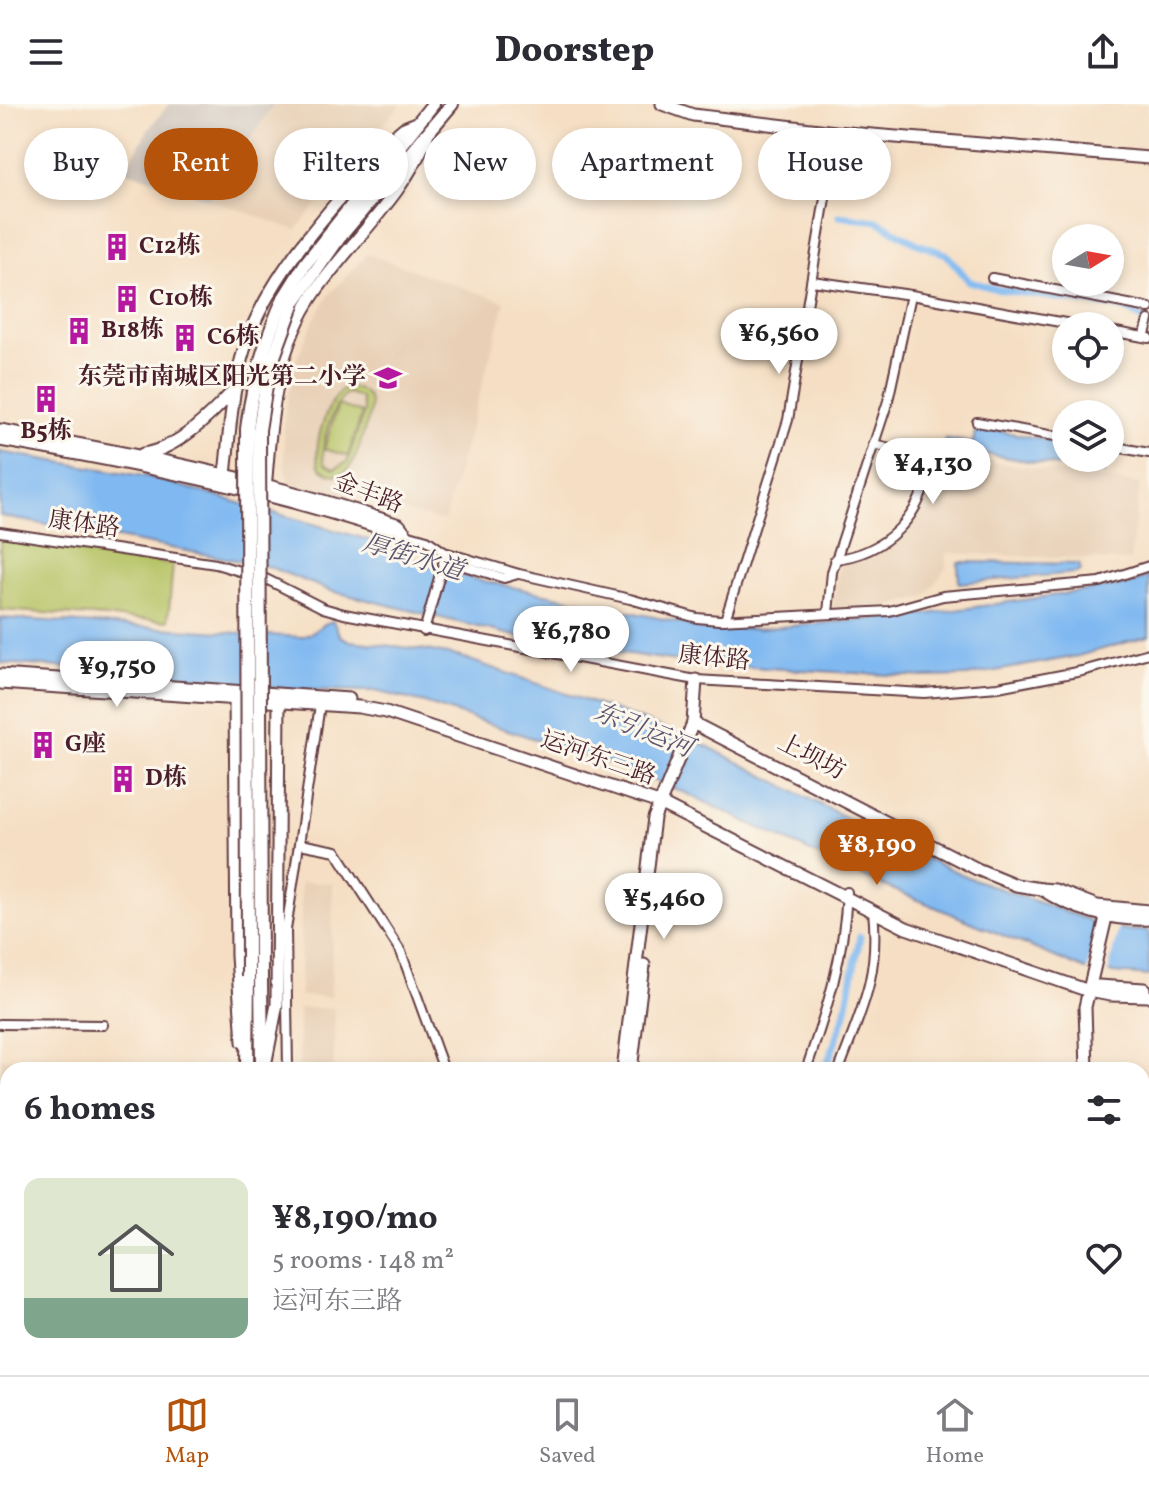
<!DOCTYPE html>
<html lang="en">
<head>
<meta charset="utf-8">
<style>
	:root { --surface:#fff; --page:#f7f7f7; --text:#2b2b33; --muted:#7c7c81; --line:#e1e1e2; --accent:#b45309 }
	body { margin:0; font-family:Vollkorn,"Noto Serif SC",serif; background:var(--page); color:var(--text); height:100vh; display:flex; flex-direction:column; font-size:30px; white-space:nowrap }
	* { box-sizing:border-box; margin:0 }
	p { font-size:26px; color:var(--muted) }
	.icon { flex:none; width:44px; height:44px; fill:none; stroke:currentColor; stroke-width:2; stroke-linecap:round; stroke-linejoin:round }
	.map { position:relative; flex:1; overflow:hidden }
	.details { position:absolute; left:0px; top:958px; width:1150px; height:314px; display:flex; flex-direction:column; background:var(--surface); border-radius:24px 24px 0 0; box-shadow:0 4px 12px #0003 }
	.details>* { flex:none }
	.guide { position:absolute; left:24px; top:24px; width:1102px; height:72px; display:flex; gap:16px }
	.needle { width:52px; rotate:79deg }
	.controls { position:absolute; left:1052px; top:120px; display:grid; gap:16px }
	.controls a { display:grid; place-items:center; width:72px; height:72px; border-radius:50%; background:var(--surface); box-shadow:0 4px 12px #0003; font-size:40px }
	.price { position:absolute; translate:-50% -68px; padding:0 18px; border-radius:28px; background:#fff; color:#222; font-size:26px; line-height:52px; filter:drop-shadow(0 2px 4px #0008) }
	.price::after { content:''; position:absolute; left:50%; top:48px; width:24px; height:18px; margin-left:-12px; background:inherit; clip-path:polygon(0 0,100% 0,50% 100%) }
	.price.on { background:var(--accent); color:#fff }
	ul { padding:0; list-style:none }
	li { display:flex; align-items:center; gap:24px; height:200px; padding:0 24px }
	li span { display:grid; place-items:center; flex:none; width:224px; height:160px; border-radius:16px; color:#555 }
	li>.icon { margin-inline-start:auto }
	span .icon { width:96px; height:96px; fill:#fffc; stroke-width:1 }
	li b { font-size:34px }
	h2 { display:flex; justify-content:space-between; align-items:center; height:96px; padding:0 24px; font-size:34px }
	.pill { padding:0 28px; border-radius:36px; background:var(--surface); box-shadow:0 4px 12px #0003; font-size:28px; line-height:72px }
	.pill.on { background:var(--accent); color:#fff }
	header { display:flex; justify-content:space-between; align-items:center; height:104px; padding:0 24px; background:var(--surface); font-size:36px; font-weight:800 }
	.dock { display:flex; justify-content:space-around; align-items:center; height:112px; border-top:2px solid var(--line); background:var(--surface); font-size:22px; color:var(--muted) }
	.dock a { display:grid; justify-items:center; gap:4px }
	.dock .on { color:var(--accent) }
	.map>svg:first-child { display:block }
	.built { fill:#e8cfb5 }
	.industrial { fill:#cdc2b9 }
	.green { fill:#b6c365; stroke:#807148; stroke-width:2; fill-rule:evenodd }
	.water { fill:#80b9f1; stroke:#656c8e; stroke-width:2 }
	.pier { fill:#f5dec3 }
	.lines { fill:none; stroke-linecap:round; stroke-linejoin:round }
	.canal { stroke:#80b9f1; stroke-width:7 }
	.street-casing { stroke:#643c42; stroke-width:12 }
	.secondary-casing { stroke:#643c42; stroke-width:15 }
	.primary-casing { stroke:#643c42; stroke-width:16 }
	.street { stroke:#fff; stroke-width:8 }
	.secondary { stroke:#fff; stroke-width:11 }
	.primary { stroke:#fff; stroke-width:12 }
	.primary-bridge-casing { stroke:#643c42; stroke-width:16; stroke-linecap:butt }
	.primary-bridge { stroke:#fff; stroke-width:12 }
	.labels { text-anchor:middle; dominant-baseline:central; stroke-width:6; stroke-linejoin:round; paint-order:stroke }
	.poi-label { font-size:24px; font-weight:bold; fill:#4a1f2b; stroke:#fbf7ec; text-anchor:start }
	.street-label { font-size:24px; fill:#4a1f2b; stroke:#fbf7ec }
	.water-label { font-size:26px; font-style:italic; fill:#5d5570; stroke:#fbf7ec }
</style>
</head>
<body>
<header><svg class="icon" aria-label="menu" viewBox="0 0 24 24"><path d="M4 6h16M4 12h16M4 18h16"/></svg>Doorstep<svg class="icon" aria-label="share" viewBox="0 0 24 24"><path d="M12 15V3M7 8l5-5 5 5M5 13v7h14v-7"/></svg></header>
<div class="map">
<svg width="1149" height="1271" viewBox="0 0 1149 1271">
	<rect width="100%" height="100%" fill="#fbf7ec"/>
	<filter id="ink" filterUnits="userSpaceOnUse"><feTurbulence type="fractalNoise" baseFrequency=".0125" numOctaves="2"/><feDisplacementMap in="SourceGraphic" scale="16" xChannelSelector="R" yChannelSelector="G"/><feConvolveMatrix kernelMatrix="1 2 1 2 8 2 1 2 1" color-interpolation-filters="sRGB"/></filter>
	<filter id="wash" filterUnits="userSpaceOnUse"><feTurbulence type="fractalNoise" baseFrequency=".006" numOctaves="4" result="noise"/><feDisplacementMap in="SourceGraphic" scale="32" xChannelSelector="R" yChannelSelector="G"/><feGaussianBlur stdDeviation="1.8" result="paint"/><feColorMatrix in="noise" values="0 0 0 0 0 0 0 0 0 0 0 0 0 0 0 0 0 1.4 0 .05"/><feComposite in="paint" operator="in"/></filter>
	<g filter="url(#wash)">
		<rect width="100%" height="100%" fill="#f5dec3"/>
		<g class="built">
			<path d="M 274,0 L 401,0 L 296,126 L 209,95 Z"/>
			<path d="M 367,150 L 505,198 L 444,417 L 290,380 L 285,367 L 284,314 L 294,261 L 316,212 L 330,190 Z"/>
			<path d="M 987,357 L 1140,380 L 1130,457 L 947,449 L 946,464 L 926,492 L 890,502 L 833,504 L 839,460 L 890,445 L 914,417 L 936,378 L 971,372 L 976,361 Z"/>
			<path d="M 301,778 L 333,779 L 331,893 L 300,892 Z"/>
			<rect x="299" y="904" width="35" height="62"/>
			<path d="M 0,954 L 28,958 L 28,966 L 8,966 L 8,1074 L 0,1073 Z"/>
			<path d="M 784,1264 L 1093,1264 L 1093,1271 L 783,1271 Z"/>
		</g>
		<path class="industrial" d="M 169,0 L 274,0 L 209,95 L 125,66 L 148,26 Z"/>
		<g class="green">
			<path d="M 346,283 C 357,283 368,287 370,299 C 372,309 366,321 363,330 C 357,350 349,386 320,364 C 310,347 328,291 346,283 ZM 348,289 L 361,294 L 364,308 L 347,358 L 334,365 L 325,360 C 317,346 334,296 348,289 Z"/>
			<path d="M 338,301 L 362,309 L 348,352 L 324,345 Z"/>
			<path d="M 0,434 L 173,460 L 168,517 L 0,506 Z"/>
		</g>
		<g class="water">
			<path d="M 976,323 L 1066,339 L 1066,354 L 1106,354 L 1104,369 L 985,350 L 973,355 L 962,368 L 941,366 L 945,335 L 973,339 Z"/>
			<path d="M 0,348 L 149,373 L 376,438 L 409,455 L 474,475 L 706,524 L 757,525 L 928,510 L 1131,480 L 1149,472 L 1149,532 L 1078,552 L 967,572 L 925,573 L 698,560 L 532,536 L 331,487 L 267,462 L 0,412 Z"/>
			<path d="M 958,458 L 1079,460 L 1081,466 L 1076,469 L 959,479 Z"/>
			<path d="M 0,514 L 300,533 C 314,531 320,519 333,517 L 340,532 L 350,537 L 427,546 L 461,553 L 633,613 L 699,638 L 910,747 L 970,774 L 1094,818 L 1126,826 L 1149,827 L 1149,872 L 1088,867 L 868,775 L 688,690 L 624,664 L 425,599 L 375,587 L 295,586 L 136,568 L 0,559 Z"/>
		</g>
		<path class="pier" d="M 1098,816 L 1119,821 L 1107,874 L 1086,869 Z"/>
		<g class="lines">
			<g class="canal">
				<path d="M 839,112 L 877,117 L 918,140 L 946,150 L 969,177 L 996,185 L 1124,204 L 1142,215"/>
				<path d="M 825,966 L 845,910 L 860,833"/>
				<path d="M 757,1271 L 760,1264"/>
			</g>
		</g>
	</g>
	<g filter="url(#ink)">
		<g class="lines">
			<g class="street-casing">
				<g id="street">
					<path d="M 992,174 L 1149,204"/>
					<path d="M 812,177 L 911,191 L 1082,222"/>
					<path d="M 1110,227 L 1149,234"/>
					<path d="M 1144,233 L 1149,216"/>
					<path d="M 977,318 L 1066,334"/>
					<path d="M 1110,342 L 1149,349"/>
					<path d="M 0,428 L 216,460 L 266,475 L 323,504 L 344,510 L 696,576 L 924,589 L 998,583 L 1082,567 L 1149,549"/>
					<path d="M 406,430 L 427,436 L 444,448 L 519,470 L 630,495 L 697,514 L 719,516 L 889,507 L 943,492 L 1100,478 L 1149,462"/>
					<path d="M 835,455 C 885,450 923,412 928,362 L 921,351 L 873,340"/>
					<path d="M 828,509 L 832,468 L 888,297 L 911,191"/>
					<path d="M 725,516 L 788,316 L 836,28"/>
					<path d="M 424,527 L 444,456 L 504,474 L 518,470"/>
					<path d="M 300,740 L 336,747 L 401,848 L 444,966"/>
					<path d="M 0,920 L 103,921"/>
					<path d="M 288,966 L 286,826 L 320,601"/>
					<path d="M 806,966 C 827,905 844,853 847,788"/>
					<path d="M 839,966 C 861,906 880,873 873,807"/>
					<path d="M 1142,1005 L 1149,1004"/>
					<path d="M 0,1077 L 8,1077"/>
					<path d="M 1142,1231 L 1149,1229"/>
					<path d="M 287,1271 L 287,1264"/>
					<path d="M 471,1271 L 473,1264"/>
					<path d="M 742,1271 L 743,1264"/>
					<path d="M 775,1271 L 776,1264"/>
				</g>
			</g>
			<g class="secondary-casing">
				<g id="secondary">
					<path d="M 662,0 L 693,11 L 836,28 L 1149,54"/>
					<path d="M 0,326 C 135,350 269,376 399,421 L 406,430"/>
					<path d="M 0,336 C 134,359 267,386 396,429 L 406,430"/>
					<path d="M 143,350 C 178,345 212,310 235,285"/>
					<path d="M 224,380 C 230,330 231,276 250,229 C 280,155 341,95 391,35 L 404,24 L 419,18"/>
					<path d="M 265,386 C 271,315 274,246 316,187 C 352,136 404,91 427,33"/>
					<path d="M 0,571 L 349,595"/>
					<path d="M 0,579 L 359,603 L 386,608 L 659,699 L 906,824 L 1089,887 L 1110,891 L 1149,892"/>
					<path d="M 235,591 L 237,852 L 243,938"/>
					<path d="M 693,619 L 977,765 L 1016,781 L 1041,785"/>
					<path d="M 1149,807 L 1097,802 L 1055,786 L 1041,785 C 1072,805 1112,817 1149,815"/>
					<path d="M 1098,882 L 1144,885"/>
					<path d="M 265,962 L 277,900 L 279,592"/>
					<path d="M 623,966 L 654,714 L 693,619 L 696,576"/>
					<path d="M 631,966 L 644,861"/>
					<path d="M 1087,966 L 1085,903 L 1108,805"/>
					<path d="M 1100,1264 L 1100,1271"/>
					<path d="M 582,1271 L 583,1264"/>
					<path d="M 591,1271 L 592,1264"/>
				</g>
			</g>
			<g class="primary-casing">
				<g id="primary">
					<path d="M 284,194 L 306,159 L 433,0"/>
					<path d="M 294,198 L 339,134 L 452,0"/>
					<path d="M 261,873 L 262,966"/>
					<path d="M 247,966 L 248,873"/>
					<path d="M 247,1271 L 247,1264"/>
					<path d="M 263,1271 L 263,1264"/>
				</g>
			</g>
			<use href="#street" class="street"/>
			<use href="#secondary" class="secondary"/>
			<use href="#primary" class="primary"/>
			<g class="primary-bridge-casing">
				<g id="primary-bridge">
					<path d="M 248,873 L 247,325 C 252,278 265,237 284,194"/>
					<path d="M 261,873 L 259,326 L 268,269 L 294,198"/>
				</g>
			</g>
			<use href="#primary-bridge" class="primary-bridge"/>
		</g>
	</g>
	<defs>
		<g id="building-bare" transform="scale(2.16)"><path d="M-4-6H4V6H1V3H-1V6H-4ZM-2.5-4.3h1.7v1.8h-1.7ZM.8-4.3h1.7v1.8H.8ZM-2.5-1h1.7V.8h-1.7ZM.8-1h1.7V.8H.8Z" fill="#b5179e" stroke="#fbf7ec" stroke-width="2.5" paint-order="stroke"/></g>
		<g id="school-bare" transform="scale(2.16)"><path d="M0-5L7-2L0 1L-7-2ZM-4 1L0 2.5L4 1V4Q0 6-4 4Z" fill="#b5179e" stroke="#fbf7ec" stroke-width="2.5" paint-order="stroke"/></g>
	</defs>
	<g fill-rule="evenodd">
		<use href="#building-bare" x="117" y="143"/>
		<use href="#building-bare" x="127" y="195"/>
		<use href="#building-bare" x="79" y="227"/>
		<use href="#building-bare" x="185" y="234"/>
		<use href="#school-bare" x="388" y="274"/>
		<use href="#building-bare" x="46" y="295"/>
		<use href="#building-bare" x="43" y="641"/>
		<use href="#building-bare" x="123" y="675"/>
	</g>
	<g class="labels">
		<g class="poi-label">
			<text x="139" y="143">C12栋</text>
			<text x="149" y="195">C10栋</text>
			<text x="101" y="227">B18栋</text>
			<text x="207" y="234">C6栋</text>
			<text x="366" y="274" text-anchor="end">东莞市南城区阳光第二小学</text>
			<text x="46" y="328" text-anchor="middle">B5栋</text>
			<text x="65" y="641">G座</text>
			<text x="145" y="675">D栋</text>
		</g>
		<g class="street-label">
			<text transform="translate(368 390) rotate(21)">金丰路</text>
			<text transform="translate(84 421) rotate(8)">康体路</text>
			<text transform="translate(714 555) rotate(6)">康体路</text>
			<text transform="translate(811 654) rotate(27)">上坝坊</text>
			<text transform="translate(598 655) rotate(19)">运河东三路</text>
		</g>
		<g class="water-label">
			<text transform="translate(413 454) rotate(17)">厚街水道</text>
			<text transform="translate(643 627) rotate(22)">东引运河</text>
		</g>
	</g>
</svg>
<div class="controls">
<a><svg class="needle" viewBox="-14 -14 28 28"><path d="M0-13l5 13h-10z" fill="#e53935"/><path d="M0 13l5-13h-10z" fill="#7c7c81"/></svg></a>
<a><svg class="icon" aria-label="locate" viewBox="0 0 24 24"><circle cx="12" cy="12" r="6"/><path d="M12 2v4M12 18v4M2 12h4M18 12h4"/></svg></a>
<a><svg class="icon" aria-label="layers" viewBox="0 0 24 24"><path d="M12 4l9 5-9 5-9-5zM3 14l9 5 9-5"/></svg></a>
</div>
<b class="price" style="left:779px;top:272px">¥6,560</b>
<b class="price" style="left:933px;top:402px">¥4,130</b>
<b class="price" style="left:571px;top:570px">¥6,780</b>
<b class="price" style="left:117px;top:605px">¥9,750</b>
<b class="price on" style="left:877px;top:783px">¥8,190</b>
<b class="price" style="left:664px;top:837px">¥5,460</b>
<div class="guide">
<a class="pill">Buy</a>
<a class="pill on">Rent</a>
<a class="pill">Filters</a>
<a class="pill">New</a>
<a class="pill">Apartment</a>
<a class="pill">House</a>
</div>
<section class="details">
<h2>6 homes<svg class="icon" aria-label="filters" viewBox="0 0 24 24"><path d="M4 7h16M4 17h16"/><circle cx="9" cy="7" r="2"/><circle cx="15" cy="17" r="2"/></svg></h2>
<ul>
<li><span style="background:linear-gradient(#dfe7d0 75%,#7fa58c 0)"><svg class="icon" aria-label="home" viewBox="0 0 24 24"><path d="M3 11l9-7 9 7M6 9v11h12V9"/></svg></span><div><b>¥8,190/mo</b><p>5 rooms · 148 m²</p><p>运河东三路</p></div><svg class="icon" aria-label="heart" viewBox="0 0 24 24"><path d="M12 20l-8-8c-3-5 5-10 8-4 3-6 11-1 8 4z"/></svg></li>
</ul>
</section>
</div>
<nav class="dock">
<a class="on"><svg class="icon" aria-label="map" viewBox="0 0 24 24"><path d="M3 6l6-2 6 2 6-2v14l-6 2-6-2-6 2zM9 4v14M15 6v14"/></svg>Map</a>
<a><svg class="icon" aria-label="saved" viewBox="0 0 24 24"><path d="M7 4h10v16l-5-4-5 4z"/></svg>Saved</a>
<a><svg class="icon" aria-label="home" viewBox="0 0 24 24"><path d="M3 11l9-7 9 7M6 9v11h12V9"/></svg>Home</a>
</nav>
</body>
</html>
